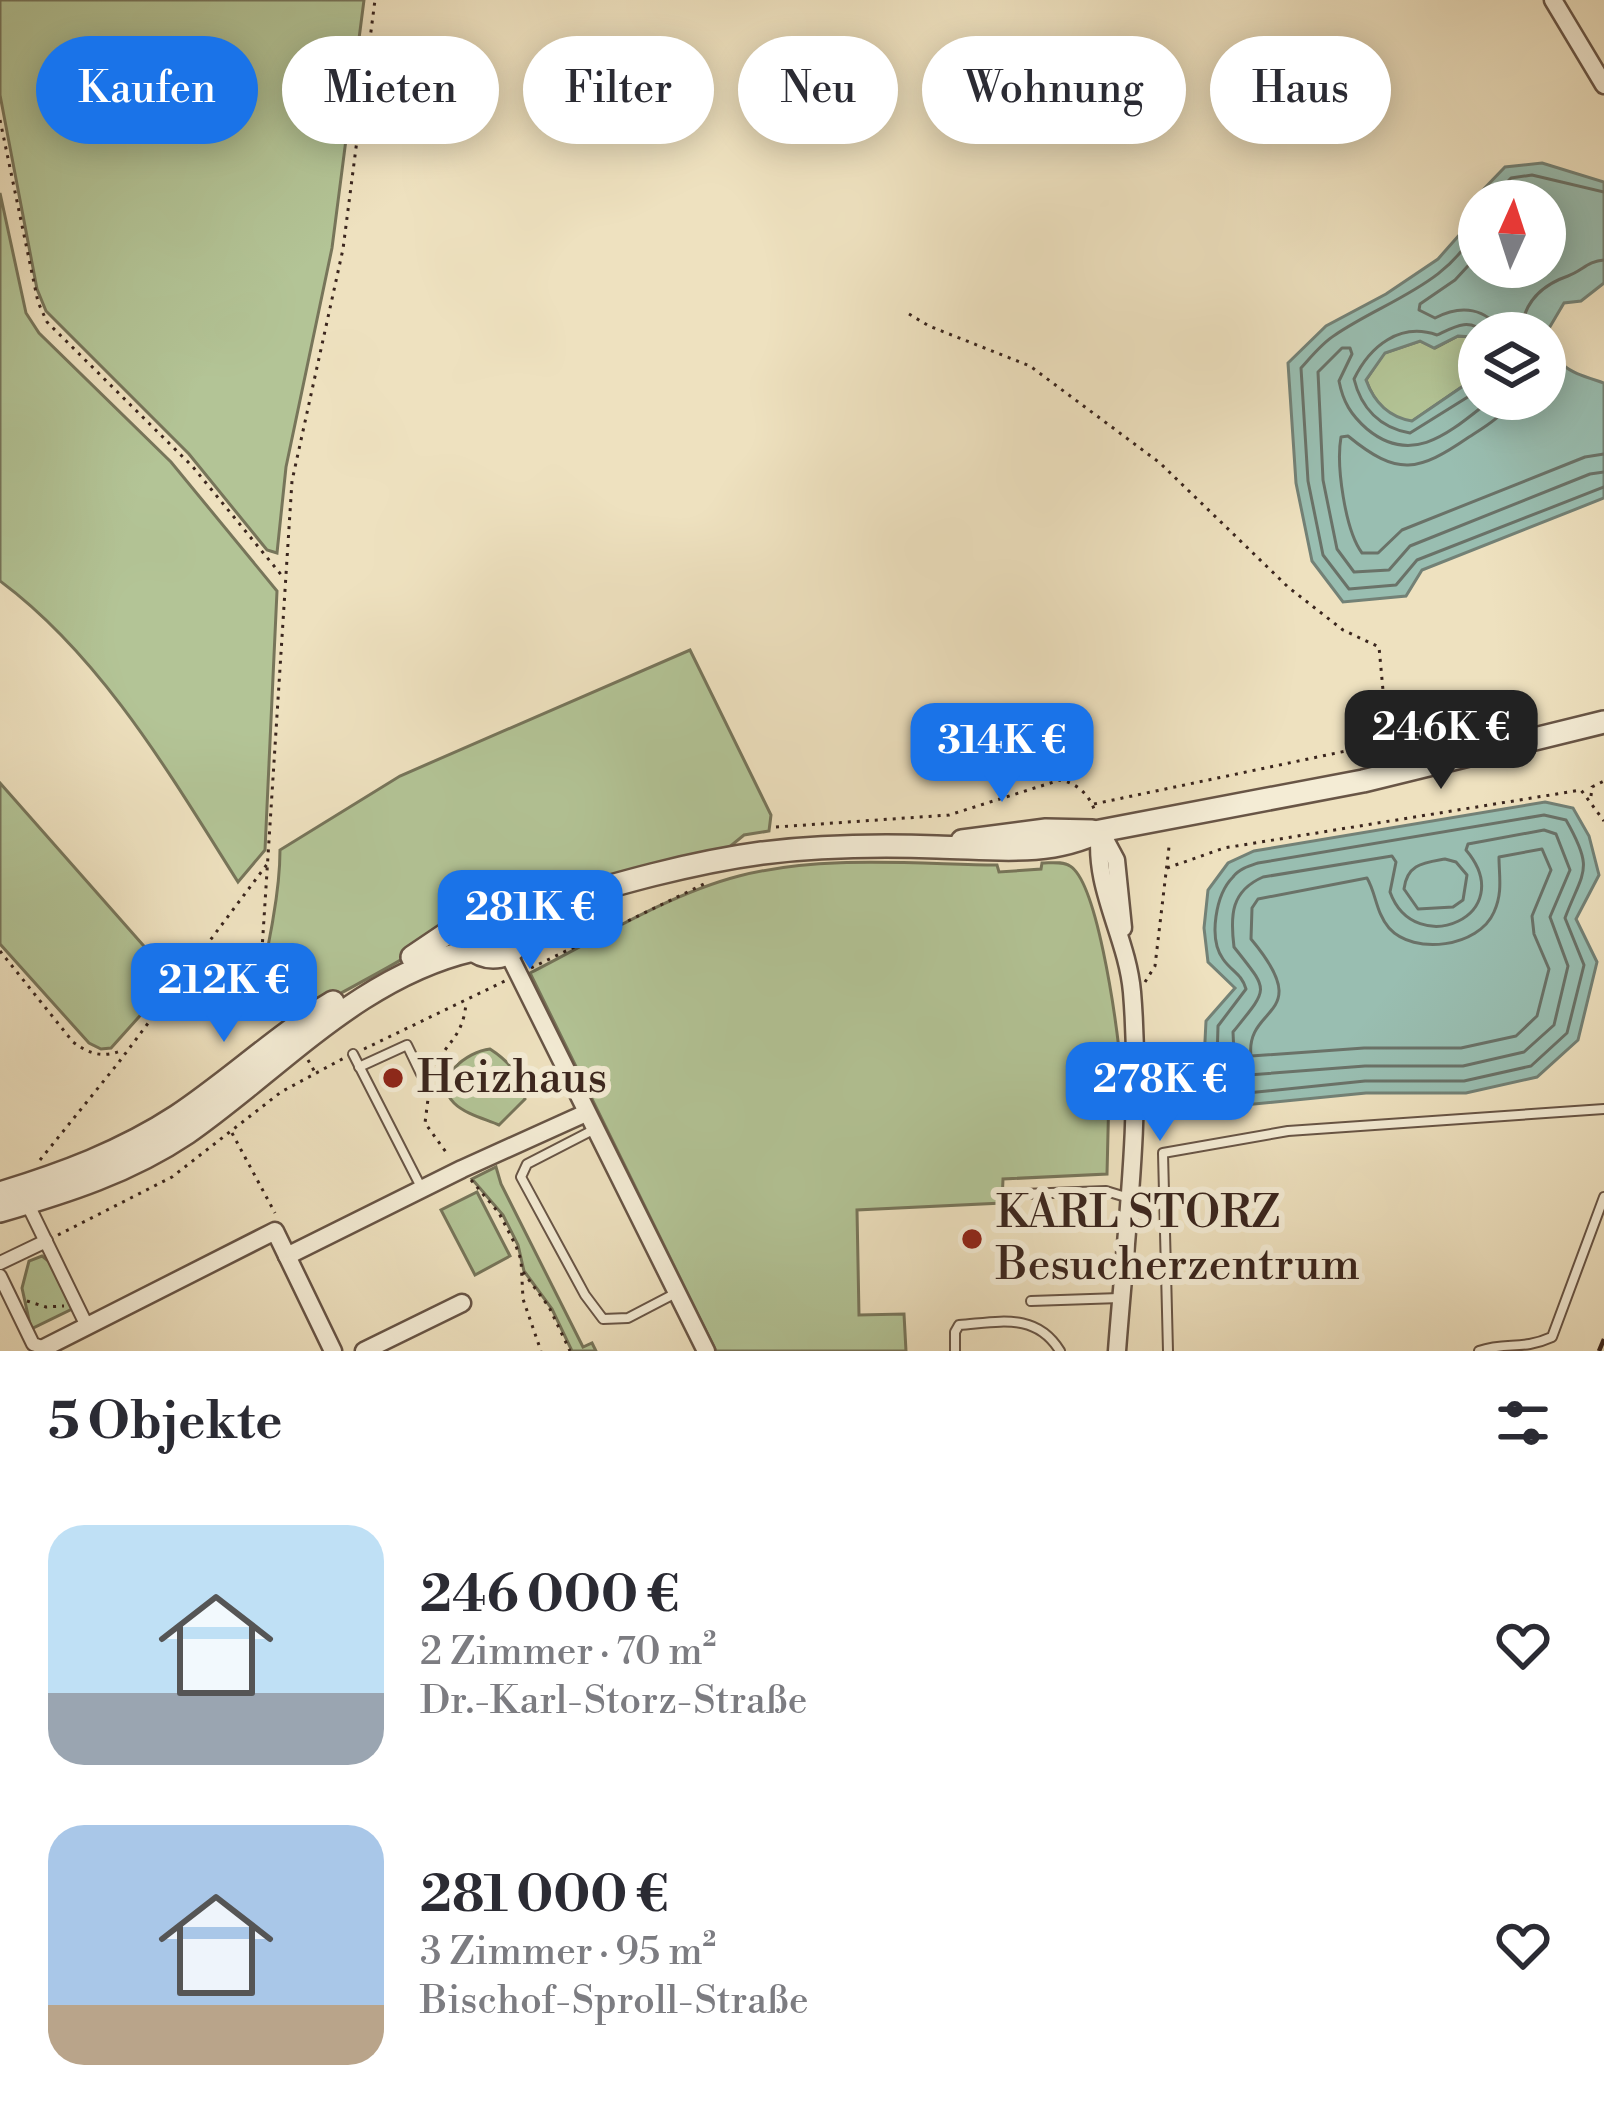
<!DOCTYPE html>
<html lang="de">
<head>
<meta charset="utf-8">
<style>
	:root { --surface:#fff; --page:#f2f2f3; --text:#2b2b33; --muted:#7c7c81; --accent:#1a73e8 }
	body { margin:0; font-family:"Libre Bodoni",serif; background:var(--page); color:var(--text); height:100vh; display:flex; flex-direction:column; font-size:45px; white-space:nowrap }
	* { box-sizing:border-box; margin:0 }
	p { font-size:39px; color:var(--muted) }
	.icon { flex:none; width:66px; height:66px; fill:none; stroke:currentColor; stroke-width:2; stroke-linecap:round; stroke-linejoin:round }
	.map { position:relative; height:1351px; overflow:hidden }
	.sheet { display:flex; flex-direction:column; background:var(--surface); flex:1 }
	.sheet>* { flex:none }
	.top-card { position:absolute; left:36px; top:36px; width:1533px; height:108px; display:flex; gap:24px }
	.needle { width:78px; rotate:3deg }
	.buttons { position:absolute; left:1458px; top:180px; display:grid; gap:24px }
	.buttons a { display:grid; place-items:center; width:108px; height:108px; border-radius:50%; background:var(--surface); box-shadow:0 6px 30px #0003; font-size:60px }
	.price { position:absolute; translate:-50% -102px; padding:0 27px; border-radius:24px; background:var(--accent); color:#fff; font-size:39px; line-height:78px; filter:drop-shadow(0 3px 6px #0008) }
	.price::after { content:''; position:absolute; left:50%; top:72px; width:36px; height:27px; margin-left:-18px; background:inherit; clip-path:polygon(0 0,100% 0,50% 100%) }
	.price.on { background:#222; color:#fff }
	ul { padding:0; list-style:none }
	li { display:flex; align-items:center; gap:36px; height:300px; padding:0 48px }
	li span { display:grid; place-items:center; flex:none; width:336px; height:240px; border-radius:36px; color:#555 }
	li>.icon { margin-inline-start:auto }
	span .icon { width:144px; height:144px; fill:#fffc; stroke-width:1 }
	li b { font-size:51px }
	h2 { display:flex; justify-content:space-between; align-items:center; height:144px; padding:0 48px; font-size:51px }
	.pill { padding:0 42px; border-radius:54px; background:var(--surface); box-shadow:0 6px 30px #0003; font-size:42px; line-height:108px }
	.pill.on { background:var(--accent); color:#fff }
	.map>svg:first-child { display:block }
	.green { fill:#b3c496; stroke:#77755a; stroke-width:3 }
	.water { fill:#99beb1; stroke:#738176; stroke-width:3; fill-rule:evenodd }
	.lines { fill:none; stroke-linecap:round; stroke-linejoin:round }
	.shore { stroke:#6a7268; stroke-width:3 }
	.service-casing { stroke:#685546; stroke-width:12 }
	.pedestrian-casing { stroke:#685546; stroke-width:16 }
	.minor-casing { stroke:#685546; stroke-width:21 }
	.tertiary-casing { stroke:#685546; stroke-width:26 }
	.path { stroke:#3b261e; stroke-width:3; stroke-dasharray:3 6; stroke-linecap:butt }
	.service { stroke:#f4ecd5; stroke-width:8 }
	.pedestrian { stroke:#f4ecd5; stroke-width:12 }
	.minor { stroke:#f4ecd5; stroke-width:16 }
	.tertiary { stroke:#f4ecd5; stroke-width:21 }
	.rail { stroke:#3b261e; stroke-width:4.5; stroke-dasharray:21 21; stroke-linecap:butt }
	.poi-dot { fill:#8f2418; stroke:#f4ecd5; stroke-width:4.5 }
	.labels { text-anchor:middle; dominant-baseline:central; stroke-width:12; stroke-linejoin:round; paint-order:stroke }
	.poi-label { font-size:45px; fill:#3b261e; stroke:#f4ecd5; text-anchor:start }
</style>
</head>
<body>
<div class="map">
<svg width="1604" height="1351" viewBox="0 0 1604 1351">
	<rect width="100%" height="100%" fill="#eee1bf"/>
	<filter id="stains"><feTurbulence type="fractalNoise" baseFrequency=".00167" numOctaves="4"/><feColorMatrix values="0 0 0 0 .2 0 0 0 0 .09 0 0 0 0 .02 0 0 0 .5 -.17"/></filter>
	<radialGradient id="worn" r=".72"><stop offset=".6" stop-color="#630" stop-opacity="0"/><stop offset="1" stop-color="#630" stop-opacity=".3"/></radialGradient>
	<g class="green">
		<path d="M 0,0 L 364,0 L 332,248 L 286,467 L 277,553 L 267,550 L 189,454 L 46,311 L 37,289 L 0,95 Z"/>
		<path d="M 0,193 L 26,313 L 39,333 L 171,462 L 277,591 L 265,850 L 238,882 C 171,776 102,657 0,581 Z"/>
		<path d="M 1458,336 L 1472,337 L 1479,345 L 1472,380 L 1411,422 C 1387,417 1374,402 1366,380 L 1384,353 L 1420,341 L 1435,348 Z"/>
		<path d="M 690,650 L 771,815 L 769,831 L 744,835 L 727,849 L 533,897 C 517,896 507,881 490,883 C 458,886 460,919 440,934 C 398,966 340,991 294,1020 C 247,1019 269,947 273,919 C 277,896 280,873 280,850 L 400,776 Z"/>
		<path d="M 0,783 L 173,979 L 111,1048 L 101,1049 L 89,1043 L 0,944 Z"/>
		<path d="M 1042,863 C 1051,863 1063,861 1070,866 C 1097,882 1115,1015 1119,1049 L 1110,1050 L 1107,1174 L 1003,1179 L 1002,1203 L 857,1210 L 859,1315 L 904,1314 L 906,1351 L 716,1351 L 530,973 C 595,940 669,894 739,876 C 821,855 913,864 997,865 L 999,872 L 1041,869 Z"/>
		<circle cx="492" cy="925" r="23"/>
		<path d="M 490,1049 C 510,1062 520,1075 525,1099 L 499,1125 C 485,1119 465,1114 454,1103 C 430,1079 468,1051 490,1049 Z"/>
		<path d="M 496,1167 L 501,1184 L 583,1347 L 592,1343 L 596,1351 L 572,1351 L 552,1309 L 524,1271 L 518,1245 L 503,1215 L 472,1179 Z"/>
		<path d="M 477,1192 L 510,1256 L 475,1275 L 441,1210 Z"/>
		<path d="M 42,1256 L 51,1263 L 72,1309 L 31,1329 L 22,1288 L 29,1261 Z"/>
	</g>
	<g class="water">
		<path d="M 1542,163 L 1604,182 L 1604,283 L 1581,301 L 1564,303 L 1548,330 C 1556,370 1568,371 1604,383 L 1604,498 L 1422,570 L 1406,596 L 1343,602 L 1312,561 L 1296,483 L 1288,363 L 1326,326 L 1386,294 L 1438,259 L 1461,233 L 1476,197 L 1505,167 ZM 1479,201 L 1545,201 L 1545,267 L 1479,267 ZM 1479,333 L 1545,333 L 1545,399 L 1479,399 L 1479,360 L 1472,380 L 1412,421 C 1388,417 1374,402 1366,380 L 1385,353 L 1420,341 L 1434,348 L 1458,336 L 1472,337 L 1479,345 Z"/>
		<path d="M 1545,802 L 1573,808 L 1589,836 L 1599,875 L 1576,919 L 1597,962 L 1578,1040 L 1537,1077 L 1466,1093 L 1366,1093 L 1234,1106 L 1209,1095 L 1204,1061 L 1206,1021 L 1235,988 L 1208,962 L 1204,928 L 1208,890 L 1228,863 L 1254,851 Z"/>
	</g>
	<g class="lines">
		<g class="shore">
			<path d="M 1489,201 L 1511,178 L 1532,175 L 1604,192"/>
			<path d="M 1479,222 C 1453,284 1386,300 1335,335 C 1322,343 1311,357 1301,368 L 1308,481 L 1323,555 L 1349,589 L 1396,585 L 1417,560 L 1604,487"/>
			<path d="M 1479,254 L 1455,280 L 1420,304 L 1419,310 L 1435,318 C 1462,304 1486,308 1503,333"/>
			<path d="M 1521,333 C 1523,302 1542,285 1568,276 C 1582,271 1588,261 1604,260"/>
			<path d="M 1479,390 L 1410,433 C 1380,428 1361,408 1354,379 C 1370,346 1400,322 1437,335 C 1454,327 1469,317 1485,333"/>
			<path d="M 1492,399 C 1452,430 1414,468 1367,429 C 1351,415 1343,402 1339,381 L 1352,354 L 1350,348 L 1342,348 L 1318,372 L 1323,480 L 1337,549 L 1354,572 L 1389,570 L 1410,546 L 1590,474 L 1604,472"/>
			<path d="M 1513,399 C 1502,417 1486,426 1469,437 C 1418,472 1398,477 1348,436 L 1341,437 C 1336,465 1345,530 1362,553 L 1378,553 L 1402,530 L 1585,457 L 1604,454"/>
			<path d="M 1544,815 L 1566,820 C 1595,871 1583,870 1565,918 L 1584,965 L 1567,1033 L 1531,1066 L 1464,1081 L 1365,1081 L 1237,1094 L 1221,1087 L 1217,1060 L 1218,1026 L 1246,989 C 1242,974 1231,971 1223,959 C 1208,938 1216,894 1233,877 C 1239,869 1249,866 1258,863 Z"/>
			<path d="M 1544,830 L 1556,834 L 1570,870 L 1550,917 L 1568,966 L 1554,1025 L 1524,1052 L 1463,1066 L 1365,1066 L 1235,1076 L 1233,1032 C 1270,986 1269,992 1234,947 C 1230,915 1231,891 1263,877 L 1392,856 L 1396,862 L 1390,892 C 1415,961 1521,915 1466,850 L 1468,844 Z"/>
			<path d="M 1542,849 L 1551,870 L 1532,916 L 1534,934 L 1549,969 L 1537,1016 L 1516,1036 L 1461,1048 L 1364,1048 L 1251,1056 C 1245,1004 1317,1018 1251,939 L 1252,908 L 1258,899 L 1367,878 C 1376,893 1376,913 1389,928 C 1414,956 1479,947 1494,912 C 1503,892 1499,876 1499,857 Z"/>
			<path d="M 1445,859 L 1456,862 L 1467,875 L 1463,900 L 1453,907 L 1418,909 L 1404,889 C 1407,864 1423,863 1445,859 Z"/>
		</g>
		<g class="service-casing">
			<g id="service">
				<path d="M 353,1054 L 422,1189"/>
				<path d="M 359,1067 L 407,1045 L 421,1074"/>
				<path d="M 593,1130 L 527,1164 L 521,1177 L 585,1295 L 603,1319 L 628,1318 L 676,1293"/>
				<path d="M 1023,1194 L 1106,1191 L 1129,1198 L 1165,1200"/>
				<path d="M 1031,1301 L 1120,1298"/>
				<path d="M 955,1351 L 955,1332 L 959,1325 C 1000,1322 1036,1312 1060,1351"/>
				<path d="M 1168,1351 L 1163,1153 L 1288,1131 L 1604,1109"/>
				<path d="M 1479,1351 C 1507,1341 1521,1351 1552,1337 L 1604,1197"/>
			</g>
		</g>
		<g class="pedestrian-casing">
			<g id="pedestrian">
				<path d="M 31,1211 L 87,1326"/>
				<path d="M 0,1263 L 46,1241"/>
				<path d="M 0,1276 L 33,1344 L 44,1348"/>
			</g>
		</g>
		<g class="minor-casing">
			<g id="minor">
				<path d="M 1553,0 L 1604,85"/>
				<path d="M 1100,831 C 1093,888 1127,936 1132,992 C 1142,1112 1126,1231 1117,1351"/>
				<path d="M 1101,832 L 1116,860 L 1123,928"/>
				<path d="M 508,953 L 706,1351"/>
				<path d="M 287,1256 L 462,1169 L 586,1113"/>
				<path d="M 45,1351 L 44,1348 L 275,1231 L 333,1351"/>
				<path d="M 364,1351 L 462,1303"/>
			</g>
		</g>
		<g class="tertiary-casing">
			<g id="tertiary">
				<path d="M 962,841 L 1046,830 L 1092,831"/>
				<circle cx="493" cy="926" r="31"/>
				<path d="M 521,912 C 600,889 680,864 762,853 C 819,846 880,845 937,847 C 993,848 1048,857 1100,831 L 1363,781 L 1604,722"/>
				<path d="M 412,957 L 461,924"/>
				<path d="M 0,1193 C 62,1174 122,1152 177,1116 C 231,1080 278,1035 333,1002"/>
				<path d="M 0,1211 C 66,1192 129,1172 187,1133 C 279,1069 359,976 473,950"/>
			</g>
		</g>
		<g class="path">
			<path d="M 0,120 L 38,302 L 47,322 L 193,467 L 283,577"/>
			<path d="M 909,314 L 929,326 L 1030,366 L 1160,463 L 1288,587 L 1343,630 L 1379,647 L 1389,755"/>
			<path d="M 1591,796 L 1592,787 L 1604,781"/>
			<path d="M 1094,804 L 1384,743"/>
			<path d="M 776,827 L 949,815 L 1060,780 C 1077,783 1090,795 1095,812"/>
			<path d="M 1167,868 L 1224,848 L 1581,790 L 1604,821"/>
			<path d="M 0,951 L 73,1042 C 91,1055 103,1058 123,1050"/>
			<path d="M 192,962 L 224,986 L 237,1005"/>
			<path d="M 531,968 L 706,883"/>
			<path d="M 1145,982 L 1155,966 L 1169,847"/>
			<path d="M 276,1019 L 266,1006 L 260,981 L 292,481 L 343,249 L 375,0"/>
			<path d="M 364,1049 L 507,980"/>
			<path d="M 308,1060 L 316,1074"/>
			<path d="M 433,1074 C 442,1043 463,1041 466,1003"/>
			<path d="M 430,1083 L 425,1123 L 448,1155"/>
			<path d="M 232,1133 L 275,1213"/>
			<path d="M 40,1160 L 119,1062 L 268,863"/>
			<path d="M 471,1180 L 499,1213 L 516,1246 L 521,1260 L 523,1299 L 541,1351"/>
			<path d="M 58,1235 L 172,1177 L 281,1092 L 344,1058"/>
			<path d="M 523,1272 L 549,1307 L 570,1351"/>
			<path d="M 27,1301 L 46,1307 L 64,1306"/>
		</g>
		<use href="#service" class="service"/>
		<use href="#pedestrian" class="pedestrian"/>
		<use href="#minor" class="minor"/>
		<use href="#tertiary" class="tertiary"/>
		<path class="rail" d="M 1599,1351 L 1604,1339"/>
	</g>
	<g class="poi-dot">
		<circle cx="393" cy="1078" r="12"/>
		<circle cx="972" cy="1239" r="12"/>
	</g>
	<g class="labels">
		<g class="poi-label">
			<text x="417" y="1078">Heizhaus</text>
			<text x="996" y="1213">KARL STORZ<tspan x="996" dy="52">Besucherzentrum</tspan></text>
		</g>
	</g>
	<rect width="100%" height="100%" filter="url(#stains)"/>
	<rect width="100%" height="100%" fill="url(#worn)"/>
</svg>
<div class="buttons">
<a><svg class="needle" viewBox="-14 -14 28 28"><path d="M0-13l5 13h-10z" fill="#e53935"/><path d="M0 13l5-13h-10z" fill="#7c7c81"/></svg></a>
<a><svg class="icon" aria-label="layers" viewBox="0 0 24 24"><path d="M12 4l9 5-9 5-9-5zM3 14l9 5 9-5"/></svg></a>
</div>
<b class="price on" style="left:1441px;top:792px">246K €</b>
<b class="price" style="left:1002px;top:805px">314K €</b>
<b class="price" style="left:530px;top:972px">281K €</b>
<b class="price" style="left:224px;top:1045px">212K €</b>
<b class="price" style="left:1160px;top:1144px">278K €</b>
<div class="top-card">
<a class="pill on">Kaufen</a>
<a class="pill">Mieten</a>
<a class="pill">Filter</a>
<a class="pill">Neu</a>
<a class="pill">Wohnung</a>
<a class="pill">Haus</a>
</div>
</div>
<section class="sheet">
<h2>5 Objekte<svg class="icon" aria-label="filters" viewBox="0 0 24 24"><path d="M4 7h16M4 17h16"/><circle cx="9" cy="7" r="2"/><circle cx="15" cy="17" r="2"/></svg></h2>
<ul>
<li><span style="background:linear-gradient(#bfe0f5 70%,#9aa5b1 0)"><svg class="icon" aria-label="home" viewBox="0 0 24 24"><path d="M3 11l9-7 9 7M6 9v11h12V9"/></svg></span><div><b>246 000 €</b><p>2 Zimmer · 70 m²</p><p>Dr.-Karl-Storz-Straße</p></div><svg class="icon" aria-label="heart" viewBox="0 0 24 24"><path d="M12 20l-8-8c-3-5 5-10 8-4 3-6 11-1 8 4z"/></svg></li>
<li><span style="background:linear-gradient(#a9c7e8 75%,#b9a48a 0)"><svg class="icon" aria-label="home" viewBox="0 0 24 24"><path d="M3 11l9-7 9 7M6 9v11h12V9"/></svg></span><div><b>281 000 €</b><p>3 Zimmer · 95 m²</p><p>Bischof-Sproll-Straße</p></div><svg class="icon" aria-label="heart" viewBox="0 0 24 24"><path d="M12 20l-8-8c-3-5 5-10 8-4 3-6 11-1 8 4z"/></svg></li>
</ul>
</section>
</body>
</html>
